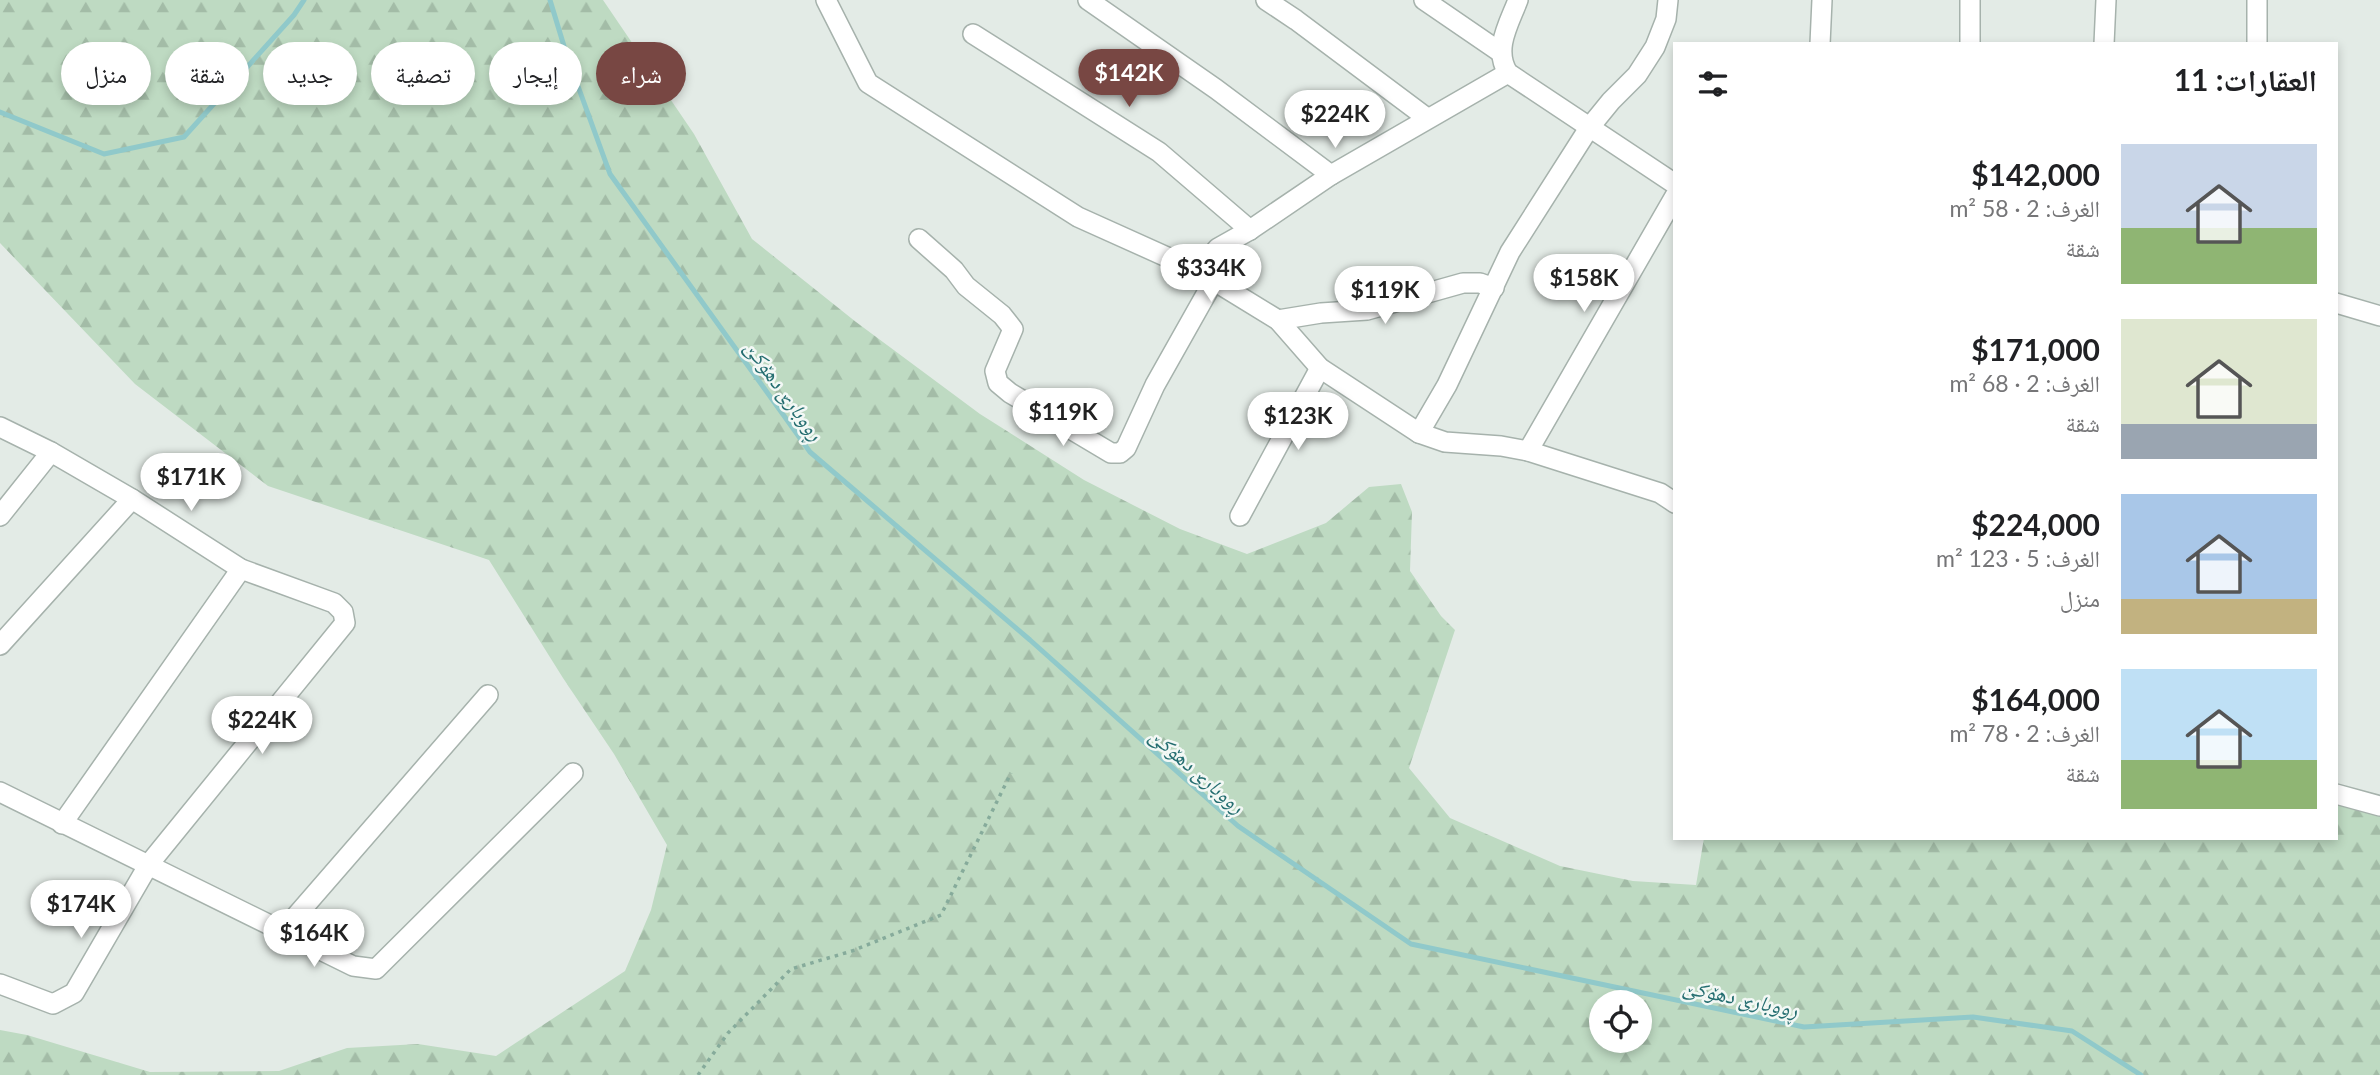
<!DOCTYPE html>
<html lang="ar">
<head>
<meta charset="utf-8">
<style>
	:root { --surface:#fff; --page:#f6f6f6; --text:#202124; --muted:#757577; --accent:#784743 }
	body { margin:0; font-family:Lato,"Noto Naskh Arabic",sans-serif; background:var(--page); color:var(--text); direction:rtl; height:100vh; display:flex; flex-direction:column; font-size:26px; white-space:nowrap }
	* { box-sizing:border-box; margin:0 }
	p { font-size:23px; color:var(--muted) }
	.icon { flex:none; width:38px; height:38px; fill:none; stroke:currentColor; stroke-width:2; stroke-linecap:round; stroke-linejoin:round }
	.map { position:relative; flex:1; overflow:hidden; direction:ltr }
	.details { position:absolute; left:1673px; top:42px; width:665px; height:798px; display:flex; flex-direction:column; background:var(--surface); border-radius:0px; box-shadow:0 4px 10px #0003; direction:rtl }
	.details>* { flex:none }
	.top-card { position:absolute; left:21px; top:42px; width:665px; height:63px; direction:rtl; display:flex; gap:14px }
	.buttons { position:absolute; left:1589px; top:990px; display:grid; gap:14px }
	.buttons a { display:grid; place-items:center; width:63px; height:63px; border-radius:50%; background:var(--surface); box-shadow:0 4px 10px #0003; font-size:35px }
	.price { position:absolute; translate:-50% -60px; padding:0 16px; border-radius:24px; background:#fff; color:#222; font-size:23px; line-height:46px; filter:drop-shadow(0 2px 4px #0008) }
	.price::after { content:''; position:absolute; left:50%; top:42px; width:21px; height:16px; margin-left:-10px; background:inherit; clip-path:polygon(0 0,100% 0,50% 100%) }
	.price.current { background:var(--accent); color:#fff }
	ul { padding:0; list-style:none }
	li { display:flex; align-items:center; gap:21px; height:175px; padding:0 21px }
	li span { display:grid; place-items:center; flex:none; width:196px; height:140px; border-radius:0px; color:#555 }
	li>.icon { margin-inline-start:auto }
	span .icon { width:84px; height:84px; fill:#fffc; stroke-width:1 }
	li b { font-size:30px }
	h2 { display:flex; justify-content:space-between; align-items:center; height:84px; padding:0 21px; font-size:30px }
	.tag { padding:0 24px; border-radius:32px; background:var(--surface); box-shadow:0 4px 10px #0003; font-size:24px; line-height:63px }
	.tag.current { background:var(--accent); color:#fff }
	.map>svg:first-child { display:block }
	.forest { fill:url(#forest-firs); fill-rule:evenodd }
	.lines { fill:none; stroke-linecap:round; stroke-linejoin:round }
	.stream { stroke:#90c9ca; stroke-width:5 }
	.minor-casing { stroke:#a6b2ac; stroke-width:22 }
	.path { stroke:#86ab9b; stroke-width:3.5; stroke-dasharray:3.5 5; stroke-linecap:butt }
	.minor { stroke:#fff; stroke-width:19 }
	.labels { text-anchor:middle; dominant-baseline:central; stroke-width:5; stroke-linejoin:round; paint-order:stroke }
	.water-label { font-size:21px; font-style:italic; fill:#246d70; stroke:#f3f8f5 }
</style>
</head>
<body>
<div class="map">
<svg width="2380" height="1075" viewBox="0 0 2380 1075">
	<defs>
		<pattern id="forest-firs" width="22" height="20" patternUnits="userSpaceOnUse" patternTransform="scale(1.75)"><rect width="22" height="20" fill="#bedac2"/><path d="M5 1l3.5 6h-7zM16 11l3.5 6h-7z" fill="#a3bca7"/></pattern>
	</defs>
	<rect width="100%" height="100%" fill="#e3ebe6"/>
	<path class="forest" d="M 0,0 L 603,0 L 694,134 L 752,239 L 856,322 L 980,414 L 1084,480 L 1180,529 L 1247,554 L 1326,523 L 1369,487 L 1401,484 L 1412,512 L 1410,571 L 1441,616 L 1455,630 L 1409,768 L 1450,818 L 1560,866 L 1633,881 L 1696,885 L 1704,838 L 2336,838 L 2336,803 L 2380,816 L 2380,1075 L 0,1075 L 0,1030 L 27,1035 L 150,1072 L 279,1071 L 347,1048 L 418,1044 L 496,1056 L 625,971 L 651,910 L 667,845 L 614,754 L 563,678 L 489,560 L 268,486 L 135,384 L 0,243 ZM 1601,1003 L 1640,1003 L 1640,1041 L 1601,1041 Z"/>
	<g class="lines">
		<g class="stream">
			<path d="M 550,0 L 567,56 L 610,174 L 810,452 L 1030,640 L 1238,826 L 1411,944 L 1804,1027 L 1973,1017 L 2072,1031 L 2141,1075"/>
			<path d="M 0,112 L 104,154 L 184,137 L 294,15 L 304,0"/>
		</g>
		<g class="minor-casing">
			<g id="minor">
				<path d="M 826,0 L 868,83 L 1078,217 L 1198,271 L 1278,320 L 1320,368 L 1419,433 L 1445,442 L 1501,446 L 1528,451 L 1660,493 L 1675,503"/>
				<path d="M 1088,0 L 1216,89 L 1331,175"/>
				<path d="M 1266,0 L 1296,20 L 1427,118"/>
				<path d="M 1424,0 L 1500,52"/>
				<path d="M 1518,0 C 1509,24 1493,49 1508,73 L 1675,184"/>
				<path d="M 1970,0 L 1970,44"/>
				<path d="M 973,34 L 1159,152 L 1250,230"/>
				<path d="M 1820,44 L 1822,0"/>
				<path d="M 2104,44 L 2106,0"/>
				<path d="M 2257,44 L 2257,0"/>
				<path d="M 919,239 L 954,270 L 966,286 L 1002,315 L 1013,329 L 995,371 L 998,383 L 1010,393 L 1111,453 L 1120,453 L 1126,448 L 1155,385 L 1213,282"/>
				<path d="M 1198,271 L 1218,248 L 1250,230 L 1331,175 L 1508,73"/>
				<path d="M 2336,303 L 2380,316"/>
				<path d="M 1278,320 L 1321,313 L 1367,310 L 1463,283 L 1480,283 L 1494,288"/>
				<path d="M 0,427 L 51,452 L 132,499 L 241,569 L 334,603 L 343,612 L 345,623 L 149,864 L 74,993 L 53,1004 L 0,984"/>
				<path d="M 1419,433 L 1447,385 L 1510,252 L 1589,128 L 1611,101 L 1637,75 L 1655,47 L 1666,19 L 1668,0"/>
				<path d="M 1528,451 L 1675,196"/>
				<path d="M 0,516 L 51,452"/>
				<path d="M 1240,516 L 1320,368"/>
				<path d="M 0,645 L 132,499"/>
				<path d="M 0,792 L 353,966 L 376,969 L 573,773"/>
				<path d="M 2336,794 L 2380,806"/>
				<path d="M 62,824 L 241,569"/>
				<path d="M 283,931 L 488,695"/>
			</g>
		</g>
		<path class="path" d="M 698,1075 L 728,1033 L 791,969 L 852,951 L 941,915 L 1011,773"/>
		<use href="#minor" class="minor"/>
	</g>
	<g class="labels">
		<g class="water-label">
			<text transform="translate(785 390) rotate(54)">ڕووبارێ دهۆكێ</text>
			<text transform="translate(1198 770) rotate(41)">ڕووبارێ دهۆكێ</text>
			<text transform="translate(1741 997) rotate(12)">ڕووبارێ دهۆكێ</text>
		</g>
	</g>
</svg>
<div class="buttons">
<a><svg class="icon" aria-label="locate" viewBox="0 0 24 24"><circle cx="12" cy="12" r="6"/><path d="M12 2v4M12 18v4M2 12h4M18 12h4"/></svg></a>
</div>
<b class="price current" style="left:1129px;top:109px">$142K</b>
<b class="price" style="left:1335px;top:150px">$224K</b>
<b class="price" style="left:1211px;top:304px">$334K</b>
<b class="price" style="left:1584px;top:314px">$158K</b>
<b class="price" style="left:1385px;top:326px">$119K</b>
<b class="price" style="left:1063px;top:448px">$119K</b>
<b class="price" style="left:1298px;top:452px">$123K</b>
<b class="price" style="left:191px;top:513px">$171K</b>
<b class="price" style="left:262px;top:756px">$224K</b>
<b class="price" style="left:81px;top:940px">$174K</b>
<b class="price" style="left:314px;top:969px">$164K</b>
<div class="top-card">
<a class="tag current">شراء</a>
<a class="tag">إيجار</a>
<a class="tag">تصفية</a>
<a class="tag">جديد</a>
<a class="tag">شقة</a>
<a class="tag">منزل</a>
</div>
<section class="details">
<h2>العقارات: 11<svg class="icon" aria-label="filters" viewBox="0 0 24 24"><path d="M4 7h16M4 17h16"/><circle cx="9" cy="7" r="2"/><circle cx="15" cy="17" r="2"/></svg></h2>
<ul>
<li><span style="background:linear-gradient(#c9d6e8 60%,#8fb573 0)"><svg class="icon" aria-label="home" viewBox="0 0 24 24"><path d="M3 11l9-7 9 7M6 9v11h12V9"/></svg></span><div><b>$142,000</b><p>الغرف: 2 · 58 m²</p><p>شقة</p></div></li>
<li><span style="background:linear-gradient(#dfe7d0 75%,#9aa5b1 0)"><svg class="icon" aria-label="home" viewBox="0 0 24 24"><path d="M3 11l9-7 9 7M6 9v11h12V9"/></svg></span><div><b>$171,000</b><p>الغرف: 2 · 68 m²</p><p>شقة</p></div></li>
<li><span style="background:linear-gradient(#a9c7e8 75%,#c2b280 0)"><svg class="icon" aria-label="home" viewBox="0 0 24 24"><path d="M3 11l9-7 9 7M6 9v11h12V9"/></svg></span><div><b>$224,000</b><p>الغرف: 5 · 123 m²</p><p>منزل</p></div></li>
<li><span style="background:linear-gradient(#bfe0f5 65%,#8fb573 0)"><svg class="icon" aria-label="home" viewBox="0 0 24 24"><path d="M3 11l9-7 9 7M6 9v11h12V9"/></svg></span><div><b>$164,000</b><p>الغرف: 2 · 78 m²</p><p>شقة</p></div></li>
</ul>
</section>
</div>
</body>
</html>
